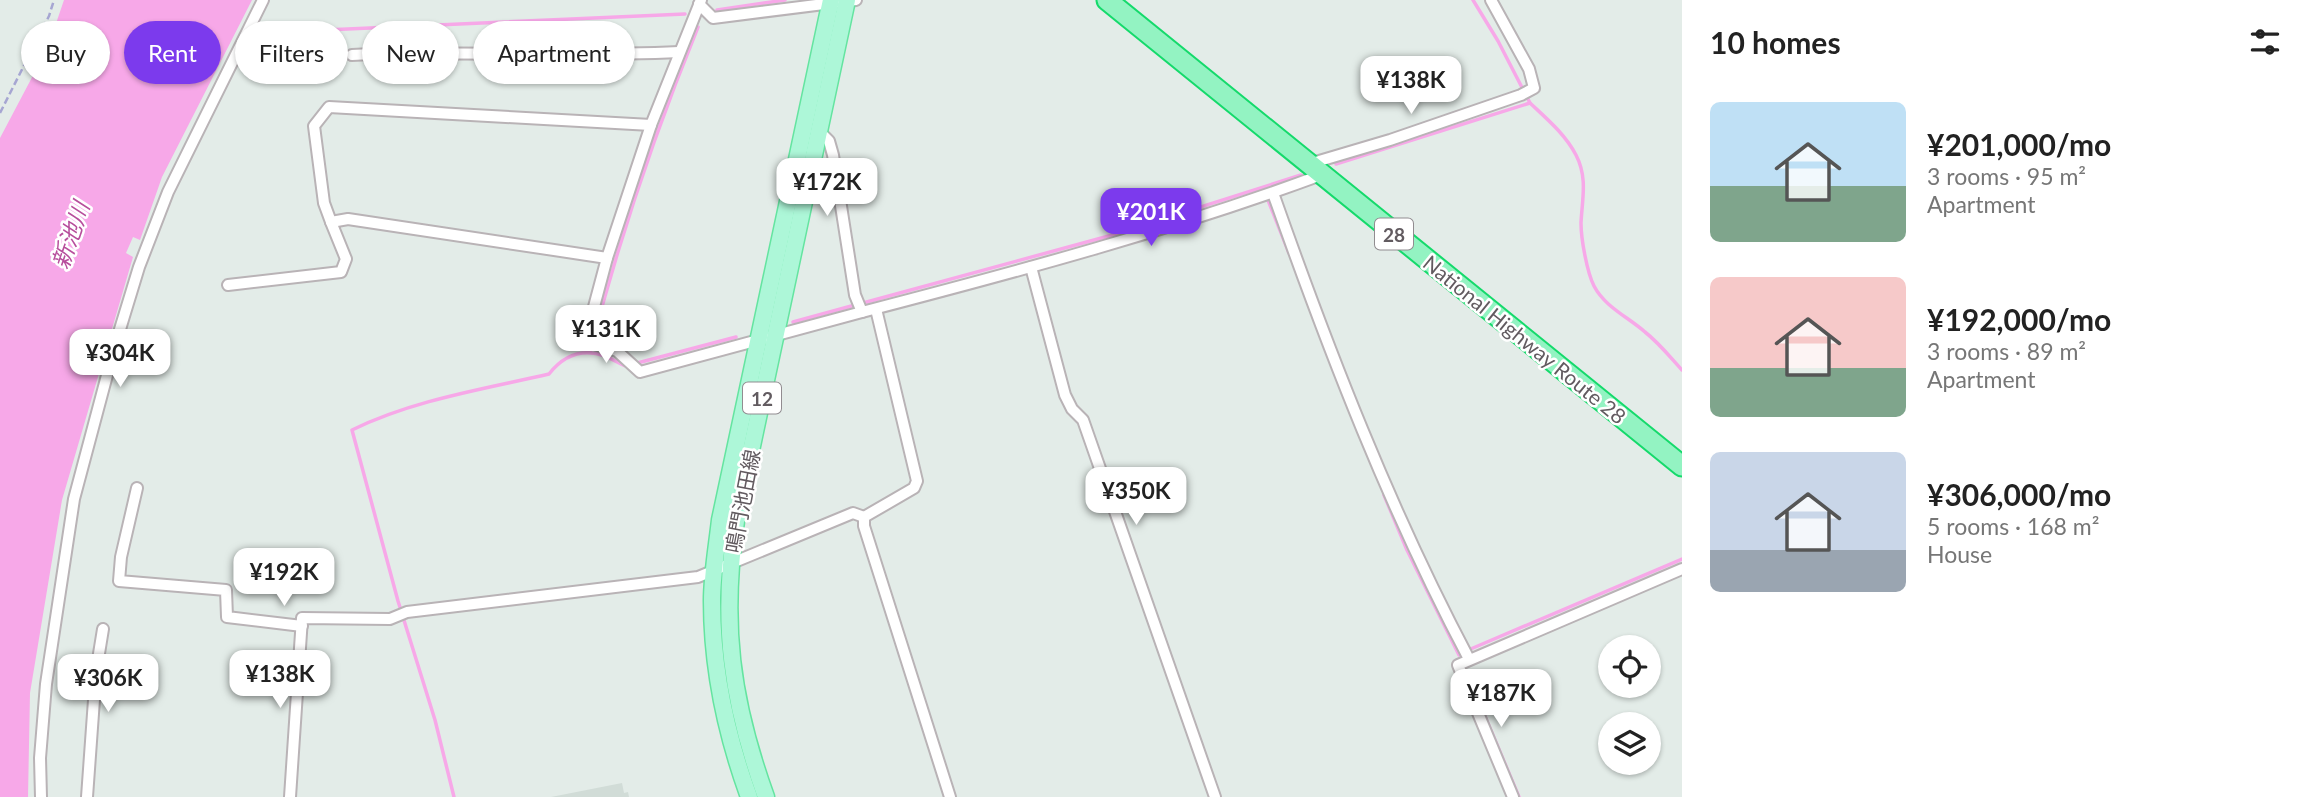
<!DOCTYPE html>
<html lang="en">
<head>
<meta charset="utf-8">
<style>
	:root { --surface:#fff; --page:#f2f2f2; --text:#222; --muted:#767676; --accent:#7c3aed }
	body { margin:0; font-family:Lato,"Noto Sans JP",sans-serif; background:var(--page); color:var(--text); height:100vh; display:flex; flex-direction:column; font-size:26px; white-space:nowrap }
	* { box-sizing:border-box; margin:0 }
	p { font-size:23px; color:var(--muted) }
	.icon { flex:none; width:38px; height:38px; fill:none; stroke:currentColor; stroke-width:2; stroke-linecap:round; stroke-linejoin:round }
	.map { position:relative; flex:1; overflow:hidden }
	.details { display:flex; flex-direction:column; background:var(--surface); width:630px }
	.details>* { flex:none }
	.banner { position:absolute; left:21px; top:21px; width:665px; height:63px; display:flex; gap:14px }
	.buttons { position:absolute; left:1598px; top:635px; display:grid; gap:14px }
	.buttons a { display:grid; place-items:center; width:63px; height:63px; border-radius:50%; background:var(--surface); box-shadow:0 2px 5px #0004; font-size:35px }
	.price { position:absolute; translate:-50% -60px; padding:0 16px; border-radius:14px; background:#fff; color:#222; font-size:23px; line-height:46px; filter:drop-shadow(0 2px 4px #0008) }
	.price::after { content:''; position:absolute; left:50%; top:42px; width:21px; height:16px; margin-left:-10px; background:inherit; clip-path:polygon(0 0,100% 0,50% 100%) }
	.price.active { background:var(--accent); color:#fff }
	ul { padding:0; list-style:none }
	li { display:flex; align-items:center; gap:21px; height:175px; padding:0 28px }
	li span { display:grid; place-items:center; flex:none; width:196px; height:140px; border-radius:10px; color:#555 }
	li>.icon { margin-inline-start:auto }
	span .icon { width:84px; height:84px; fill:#fffc; stroke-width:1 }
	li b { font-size:30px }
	h2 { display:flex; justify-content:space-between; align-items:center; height:84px; padding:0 28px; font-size:30px }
	.chip { padding:0 24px; border-radius:32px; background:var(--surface); box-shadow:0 2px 5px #0004; font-size:24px; line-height:63px }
	.chip.active { background:var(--accent); color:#fff }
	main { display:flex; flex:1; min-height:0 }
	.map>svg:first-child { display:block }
	.education { fill:#d1dcd7 }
	.water { fill:#f7a8e8 }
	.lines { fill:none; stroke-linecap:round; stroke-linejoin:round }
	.stream { stroke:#f7a8e8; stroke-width:3.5 }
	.street-casing { stroke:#b9b3b6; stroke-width:14 }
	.primary-casing { stroke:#64e4a0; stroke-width:19 }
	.highway-casing { stroke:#15da6b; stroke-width:23 }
	.path { stroke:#a6a6d2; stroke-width:2.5; stroke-dasharray:7 3.5; stroke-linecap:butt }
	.street { stroke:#fff; stroke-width:10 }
	.primary { stroke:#adf7d8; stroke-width:16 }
	.highway { stroke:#93f3c2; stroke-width:19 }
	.labels { text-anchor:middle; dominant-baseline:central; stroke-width:5; stroke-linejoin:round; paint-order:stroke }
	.shield { fill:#fff; stroke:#918c90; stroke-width:2 }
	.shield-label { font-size:19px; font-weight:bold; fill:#625b60 }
	.street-label { font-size:21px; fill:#625b60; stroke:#fff }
	.water-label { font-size:23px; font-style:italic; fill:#b74e9c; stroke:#fff }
</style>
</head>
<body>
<main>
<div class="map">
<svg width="1682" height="797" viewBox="0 0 1682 797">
	<rect width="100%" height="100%" fill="#e3ece8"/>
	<path class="education" d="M 622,783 L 624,793 L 628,792 L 629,797 L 551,797 Z"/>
	<path class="water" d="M 64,0 L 252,0 L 162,177 L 140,240 L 133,237 L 126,253 L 133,257 L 62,500 L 30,693 L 28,797 L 0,797 L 0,138 L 48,47 Z"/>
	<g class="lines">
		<g class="stream">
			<path d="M 717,10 L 785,0"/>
			<path d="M 325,30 L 685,14"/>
			<path d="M 1530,103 C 1547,119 1565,134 1576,155 C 1588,178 1582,200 1581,223 C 1581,239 1587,272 1594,286 C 1605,307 1628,317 1645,332 C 1659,343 1670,357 1682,370"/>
			<path d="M 1336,164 L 1530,103 L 1498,41 L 1473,0"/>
			<path d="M 1266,195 L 1289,253"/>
			<path d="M 863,303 L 1116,234 L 1301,175"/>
			<path d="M 793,322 L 855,305"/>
			<path d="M 590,352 C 618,242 655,132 698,27"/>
			<path d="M 1384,495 L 1407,550 L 1459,655"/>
			<path d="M 1466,651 L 1682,559"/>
			<path d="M 1463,664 L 1519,797"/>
			<path d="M 454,797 L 435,720 L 398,601 L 352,430 C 413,400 484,389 549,374 C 564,355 582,348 605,356 C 613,359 619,364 626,366 L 736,337"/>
		</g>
		<g class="street-casing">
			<g id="street">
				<path d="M 699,4 L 713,18 L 856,0"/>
				<path d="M 352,55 C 461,51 570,57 679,52"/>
				<path d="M 651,125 L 607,258 L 587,333 L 588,342 L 617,351 L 640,372 L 862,312"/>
				<path d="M 819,131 L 829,141 L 833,155 L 855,295 L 862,312 C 1016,272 1172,230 1321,175"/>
				<path d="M 1309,164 L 1390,140 L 1521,95 L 1534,88 L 1529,69 L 1491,0"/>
				<path d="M 1273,193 C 1329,352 1390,510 1469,659"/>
				<path d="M 331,222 L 324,203 L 314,126 L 329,107 L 651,125 L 701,0"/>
				<path d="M 1031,267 L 1065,395 L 1072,409 L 1083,420 L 1215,797"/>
				<path d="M 228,285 L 341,272 L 346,259 L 331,222 L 348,219 L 607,258"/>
				<path d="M 137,488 L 121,557 L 119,581 L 226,590 L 227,617 L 302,626"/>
				<path d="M 864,517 L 864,526 L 950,797"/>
				<path d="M 864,517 L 914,488 L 917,481 L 876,309"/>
				<path d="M 41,797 L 40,758 L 46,684 L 74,499 L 114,349 L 139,267 L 168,192 L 263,0"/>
				<path d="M 87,797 L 96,672 L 103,629"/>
				<path d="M 290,797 L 302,618 L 390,619 L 407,612 L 698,577 L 853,513 L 864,517"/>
				<path d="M 1513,797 L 1458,665 L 1682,569"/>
			</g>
		</g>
		<g class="primary-casing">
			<g id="primary">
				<path d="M 749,797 C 726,734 712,669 712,601 C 712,574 717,547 720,520 L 831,0"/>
				<path d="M 766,797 C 731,700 721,623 736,521 L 847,0"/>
			</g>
		</g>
		<g class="highway-casing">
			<path id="highway" d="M 1107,0 L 1682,466"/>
		</g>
		<path class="path" d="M 0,113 L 49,16 L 54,0"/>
		<use href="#street" class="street"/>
		<use href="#primary" class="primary"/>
		<use href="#highway" class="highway"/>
	</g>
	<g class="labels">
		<g class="shield">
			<rect x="1375" y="218.5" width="38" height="31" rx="5"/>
			<rect x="743" y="382.5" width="38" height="31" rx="5"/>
		</g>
		<g class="shield-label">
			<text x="1394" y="234">28</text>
			<text x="762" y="398">12</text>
		</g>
		<g class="street-label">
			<text transform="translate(1525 339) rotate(39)">National Highway Route 28</text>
			<text transform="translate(742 501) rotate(-79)">鳴門池田線</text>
		</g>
		<g class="water-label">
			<text transform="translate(70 235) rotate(-71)">新池川</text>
		</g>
	</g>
</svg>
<div class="buttons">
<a><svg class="icon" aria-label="locate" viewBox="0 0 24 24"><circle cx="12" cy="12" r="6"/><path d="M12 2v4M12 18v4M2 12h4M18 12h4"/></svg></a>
<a><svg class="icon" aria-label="layers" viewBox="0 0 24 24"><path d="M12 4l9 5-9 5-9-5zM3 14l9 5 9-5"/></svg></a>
</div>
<b class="price" style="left:1411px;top:116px">¥138K</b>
<b class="price" style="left:827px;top:218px">¥172K</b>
<b class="price active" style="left:1151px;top:248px">¥201K</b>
<b class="price" style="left:606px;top:365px">¥131K</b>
<b class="price" style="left:120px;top:389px">¥304K</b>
<b class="price" style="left:1136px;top:527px">¥350K</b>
<b class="price" style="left:284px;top:608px">¥192K</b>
<b class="price" style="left:280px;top:710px">¥138K</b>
<b class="price" style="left:108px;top:714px">¥306K</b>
<b class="price" style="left:1501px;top:729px">¥187K</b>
<div class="banner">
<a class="chip">Buy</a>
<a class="chip active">Rent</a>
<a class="chip">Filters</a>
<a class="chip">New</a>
<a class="chip">Apartment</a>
</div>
</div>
<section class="details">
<h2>10 homes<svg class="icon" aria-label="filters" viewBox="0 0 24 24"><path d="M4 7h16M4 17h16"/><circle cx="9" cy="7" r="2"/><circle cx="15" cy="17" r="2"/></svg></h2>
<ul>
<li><span style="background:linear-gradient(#bfe0f5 60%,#7fa58c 0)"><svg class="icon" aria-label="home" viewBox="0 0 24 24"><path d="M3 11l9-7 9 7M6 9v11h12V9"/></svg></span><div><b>¥201,000/mo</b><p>3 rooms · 95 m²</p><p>Apartment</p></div></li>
<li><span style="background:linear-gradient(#f6c9c9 65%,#7fa58c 0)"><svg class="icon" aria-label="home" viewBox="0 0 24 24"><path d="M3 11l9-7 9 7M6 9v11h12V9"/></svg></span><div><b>¥192,000/mo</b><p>3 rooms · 89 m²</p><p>Apartment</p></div></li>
<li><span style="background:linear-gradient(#c9d6e8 70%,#9aa5b1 0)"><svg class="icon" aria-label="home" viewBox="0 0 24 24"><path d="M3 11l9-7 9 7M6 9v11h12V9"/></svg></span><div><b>¥306,000/mo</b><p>5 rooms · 168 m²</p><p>House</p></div></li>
</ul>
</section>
</main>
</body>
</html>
